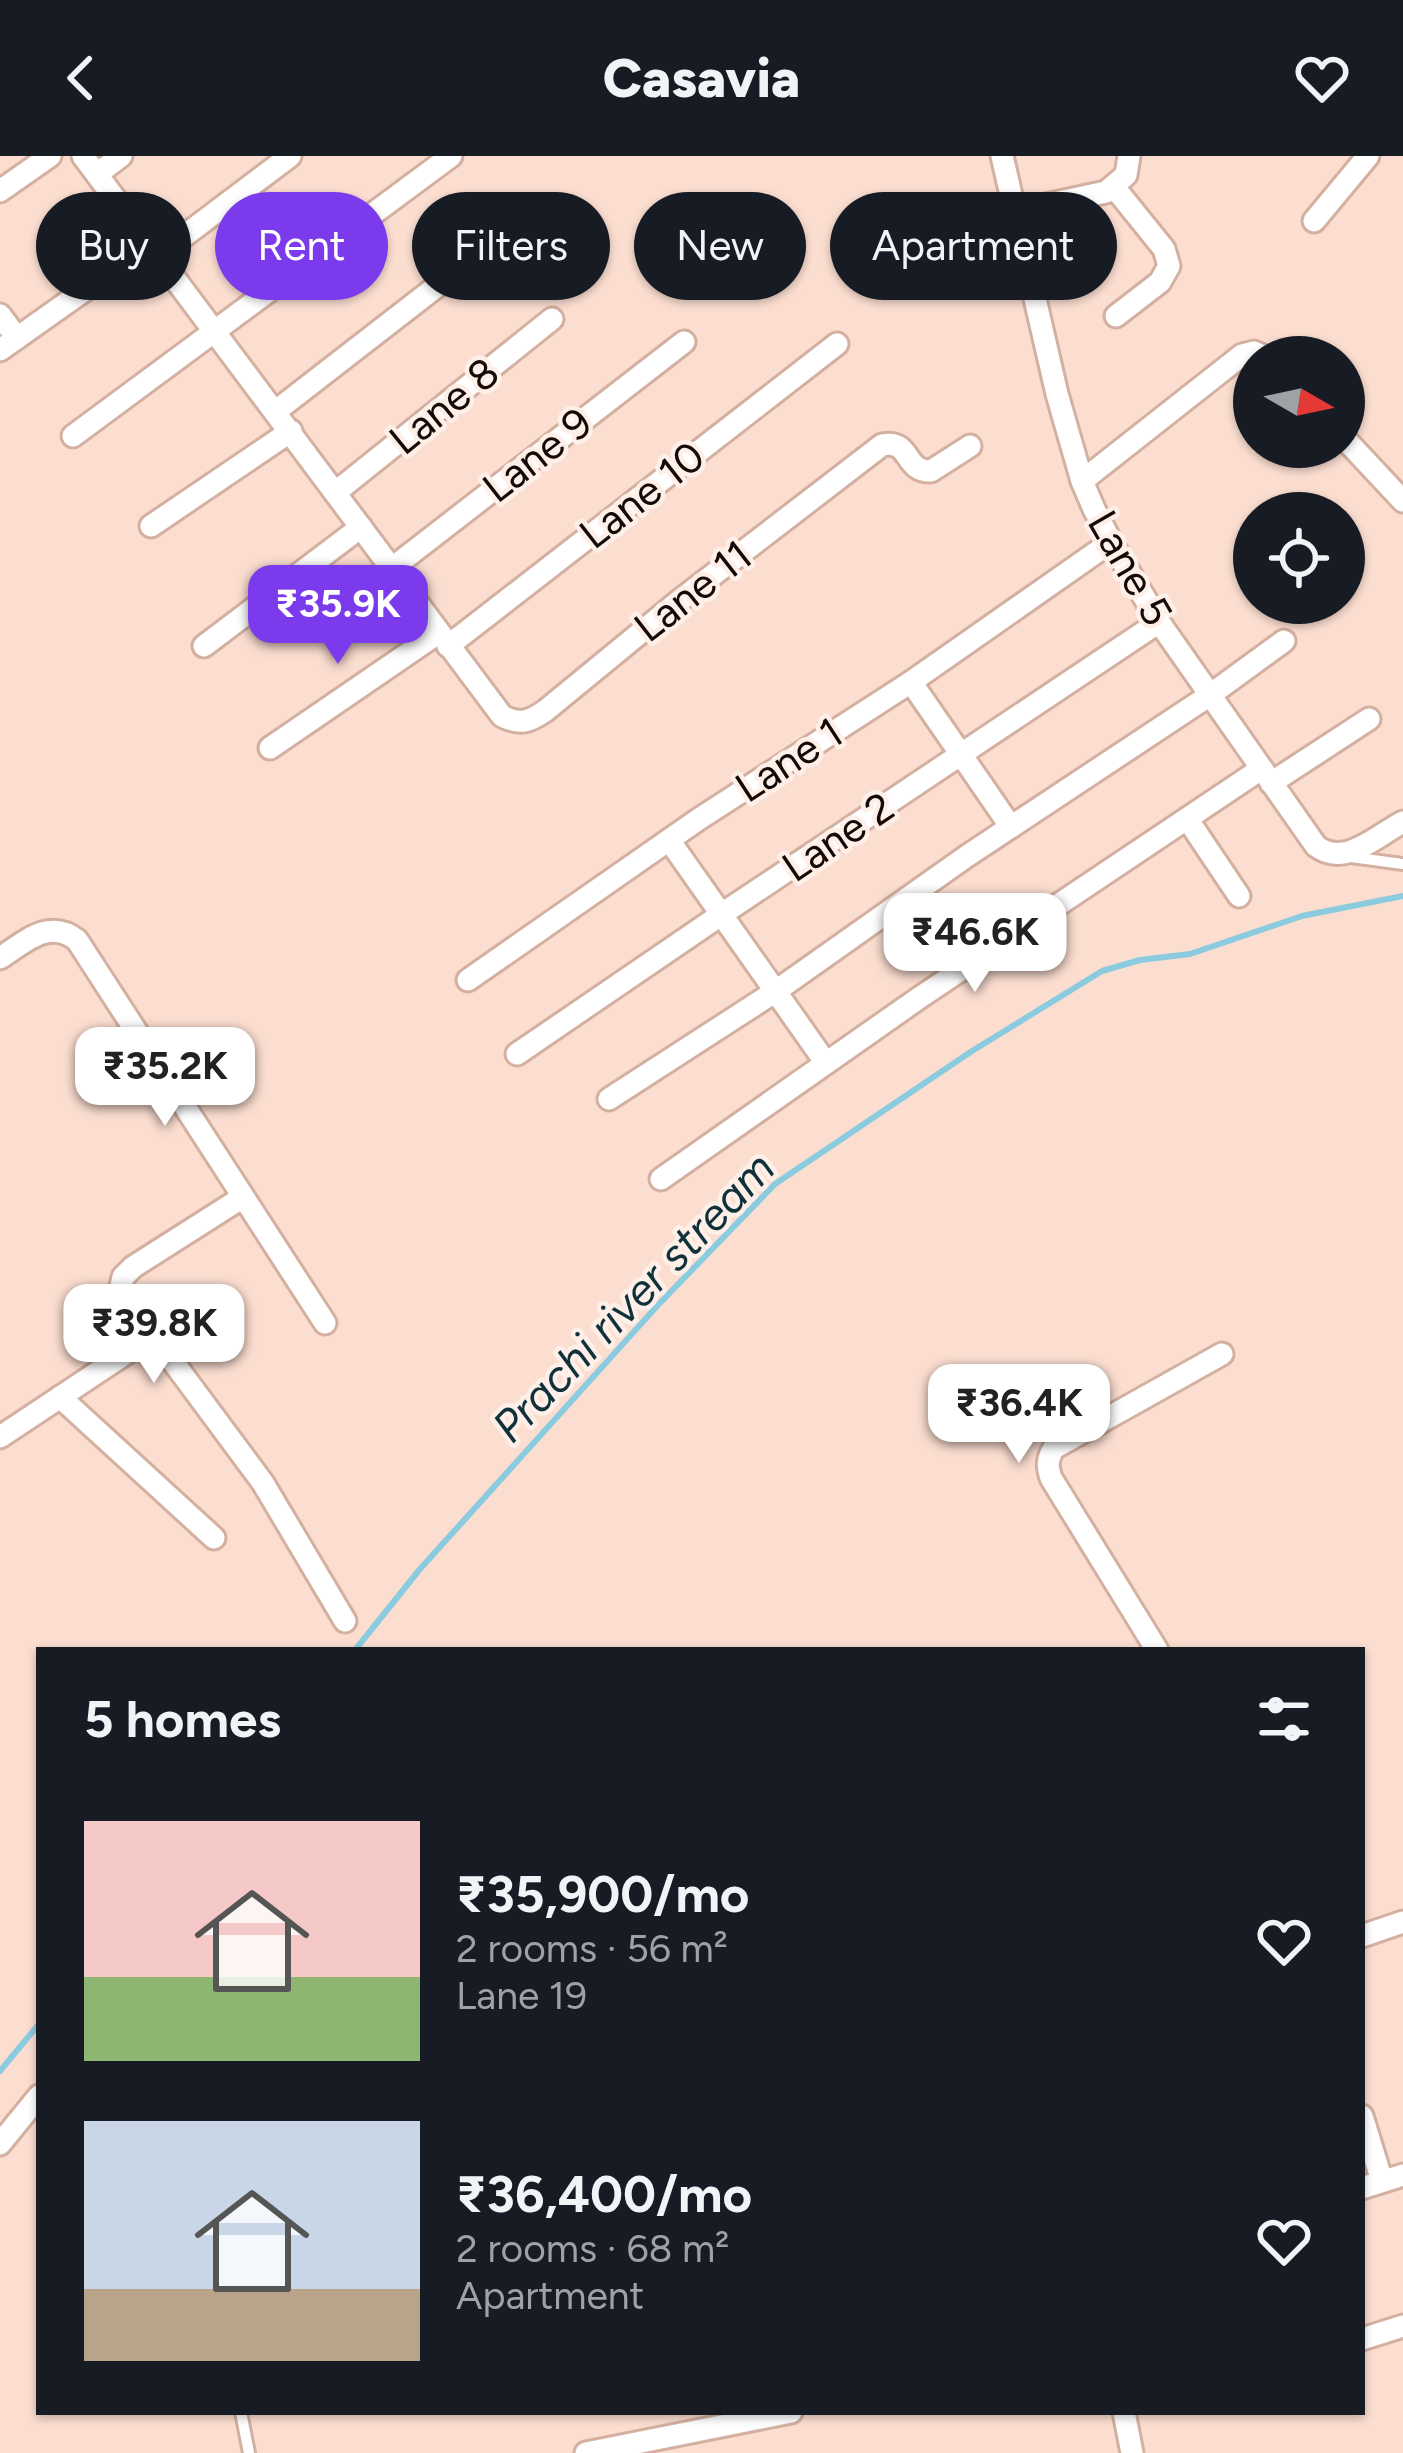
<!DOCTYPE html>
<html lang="en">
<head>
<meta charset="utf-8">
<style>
	:root { --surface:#171b24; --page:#242831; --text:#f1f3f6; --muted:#9ea1a6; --accent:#7c3aed }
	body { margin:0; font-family:Figtree,sans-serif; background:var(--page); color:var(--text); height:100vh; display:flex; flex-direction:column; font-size:45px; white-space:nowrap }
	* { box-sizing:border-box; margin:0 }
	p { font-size:39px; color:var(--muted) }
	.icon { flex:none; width:66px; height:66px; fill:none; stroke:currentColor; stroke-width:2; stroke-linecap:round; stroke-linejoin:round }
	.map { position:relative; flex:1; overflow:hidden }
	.side { position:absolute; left:36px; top:1491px; width:1329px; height:768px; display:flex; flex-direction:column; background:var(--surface); border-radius:0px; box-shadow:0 3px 9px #0004 }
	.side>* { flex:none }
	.guide { position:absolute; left:36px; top:36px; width:1332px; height:108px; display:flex; gap:24px }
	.needle { width:78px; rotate:99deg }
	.controls { position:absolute; left:1233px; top:180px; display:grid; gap:24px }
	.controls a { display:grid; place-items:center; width:132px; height:132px; border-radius:50%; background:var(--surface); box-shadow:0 3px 9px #0004; font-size:60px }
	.price { position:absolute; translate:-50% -102px; padding:0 27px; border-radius:24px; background:#fff; color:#222; font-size:39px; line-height:78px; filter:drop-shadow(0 3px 6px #0008) }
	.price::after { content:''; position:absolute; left:50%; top:72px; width:36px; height:27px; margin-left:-18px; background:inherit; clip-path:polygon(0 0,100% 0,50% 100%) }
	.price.current { background:var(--accent); color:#fff }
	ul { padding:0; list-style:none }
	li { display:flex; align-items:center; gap:36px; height:300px; padding:0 48px }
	li span { display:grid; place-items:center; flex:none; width:336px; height:240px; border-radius:0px; color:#555 }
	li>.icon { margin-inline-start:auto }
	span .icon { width:144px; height:144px; fill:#fffc; stroke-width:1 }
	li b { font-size:51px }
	h2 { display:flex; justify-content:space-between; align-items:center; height:144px; padding:0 48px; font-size:51px }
	.tag { padding:0 42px; border-radius:54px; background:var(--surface); box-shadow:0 3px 9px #0004; font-size:42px; line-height:108px }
	.tag.current { background:var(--accent); color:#fff }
	header { display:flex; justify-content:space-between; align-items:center; height:156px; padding:0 48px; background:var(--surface); font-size:54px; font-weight:800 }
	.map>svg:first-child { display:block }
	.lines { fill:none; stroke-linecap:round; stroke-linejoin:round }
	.stream { stroke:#8acbdf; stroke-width:6 }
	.service-casing { stroke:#d4b0a0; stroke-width:16 }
	.minor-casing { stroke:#d4b0a0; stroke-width:27 }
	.service { stroke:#fff; stroke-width:10 }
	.minor { stroke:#fff; stroke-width:21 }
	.labels { text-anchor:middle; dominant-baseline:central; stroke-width:9; stroke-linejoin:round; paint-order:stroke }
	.street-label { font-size:42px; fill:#150905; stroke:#feefe8 }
	.water-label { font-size:45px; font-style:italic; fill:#11313a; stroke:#feefe8 }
</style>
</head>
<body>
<header><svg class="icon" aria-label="back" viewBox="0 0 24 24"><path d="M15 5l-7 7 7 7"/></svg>Casavia<svg class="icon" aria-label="heart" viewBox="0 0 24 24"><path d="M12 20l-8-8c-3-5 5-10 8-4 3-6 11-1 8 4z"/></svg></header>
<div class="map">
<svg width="1403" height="2297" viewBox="0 0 1403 2297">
	<rect width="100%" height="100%" fill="#fcded1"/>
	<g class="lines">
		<g class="stream">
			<path d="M 355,1494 L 420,1413 L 658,1149 L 775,1028 L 972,895 L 1102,815 L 1140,804 L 1190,798 L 1302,760 L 1403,740"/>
			<path d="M 0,1915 L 39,1868"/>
		</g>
		<g class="service-casing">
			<g id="service">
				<path d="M 1351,701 L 1403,708"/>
				<path d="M 241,2256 L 249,2297"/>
			</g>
		</g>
		<g class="minor-casing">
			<g id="minor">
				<path d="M 83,0 L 502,560 C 520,569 529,566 545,555 L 679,445 L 882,289 C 912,283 903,316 931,315 L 970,290"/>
				<path d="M 1002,0 L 1057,238 L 1082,325 L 1094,353 L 1111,386 L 1159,466 L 1316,690 C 1345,712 1376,680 1403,666"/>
				<path d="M 97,18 L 121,0"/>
				<path d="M 1114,31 L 1164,93 L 1169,110 L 1160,126 L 1116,160"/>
				<path d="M 0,35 L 50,0"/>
				<path d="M 1013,56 L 1106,36 L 1126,19 L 1129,0"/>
				<path d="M 1314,65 L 1368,0"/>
				<path d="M 159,99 L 290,0"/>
				<path d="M 0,159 L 17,182"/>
				<path d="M 0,194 L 150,88"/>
				<path d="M 276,255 L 512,72"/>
				<path d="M 73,280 L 451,0"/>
				<path d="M 1344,282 L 1403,345"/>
				<path d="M 1082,325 L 1242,199 L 1254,196 L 1265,201"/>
				<path d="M 336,336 L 552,163"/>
				<path d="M 151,370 L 291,275"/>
				<path d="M 391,413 L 684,186"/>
				<path d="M 204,490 L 361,371"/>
				<path d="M 448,490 L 837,188"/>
				<path d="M 911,526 L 1011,671"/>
				<path d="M 270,592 L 438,477"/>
				<path d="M 1271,627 L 1369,563"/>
				<path d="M 1188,664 L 1239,740"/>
				<path d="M 669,684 L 826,907"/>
				<path d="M 0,802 C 25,786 49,762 77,784 L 325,1167"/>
				<path d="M 468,824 L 699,663 L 911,526 L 1111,386"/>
				<path d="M 517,898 L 722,758 L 1159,466"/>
				<path d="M 609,943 L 776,835 L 967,700 L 1210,539 L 1284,485"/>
				<path d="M 661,1023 L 919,842 L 1261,613"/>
				<path d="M 243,1041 L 133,1111 L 123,1121 L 121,1130 L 125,1141 L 263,1327 L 345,1465"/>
				<path d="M 60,1241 L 214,1382"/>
				<path d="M 0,1281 L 152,1180"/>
				<path d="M 1157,1494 L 1051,1322 C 1047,1310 1047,1303 1054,1292 L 1222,1198"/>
				<path d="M 1362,1780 L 1403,1766"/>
				<path d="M 1362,1960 L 1382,2025"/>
				<path d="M 0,1988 L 39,1940"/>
				<path d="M 1362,2032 L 1403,2019"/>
				<path d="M 1362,2183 L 1403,2170"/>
				<path d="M 1124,2256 L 1132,2297"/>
				<path d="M 586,2297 L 791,2256"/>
			</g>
		</g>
		<use href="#service" class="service"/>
		<use href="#minor" class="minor"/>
	</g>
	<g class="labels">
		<g class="street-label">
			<text transform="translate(444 250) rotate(-39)">Lane 8</text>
			<text transform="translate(537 299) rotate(-38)">Lane 9</text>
			<text transform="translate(642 339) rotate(-38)">Lane 10</text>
			<text transform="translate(1130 412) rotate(60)">Lane 5</text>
			<text transform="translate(693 435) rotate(-38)">Lane 11</text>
			<text transform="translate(789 604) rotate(-33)">Lane 1</text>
			<text transform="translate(838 681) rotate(-34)">Lane 2</text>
		</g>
		<g class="water-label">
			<text transform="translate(633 1141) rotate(-46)">Prachi river stream</text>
		</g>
	</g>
</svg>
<div class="controls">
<a><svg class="needle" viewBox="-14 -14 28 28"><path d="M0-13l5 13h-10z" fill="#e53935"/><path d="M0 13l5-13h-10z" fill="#9ea1a6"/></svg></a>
<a><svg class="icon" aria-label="locate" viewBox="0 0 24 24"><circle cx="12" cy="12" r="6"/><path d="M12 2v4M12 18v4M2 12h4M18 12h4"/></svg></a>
</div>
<b class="price current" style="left:338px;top:511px">₹35.9K</b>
<b class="price" style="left:975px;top:839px">₹46.6K</b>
<b class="price" style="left:165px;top:973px">₹35.2K</b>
<b class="price" style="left:154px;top:1230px">₹39.8K</b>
<b class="price" style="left:1019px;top:1310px">₹36.4K</b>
<div class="guide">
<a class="tag">Buy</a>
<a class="tag current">Rent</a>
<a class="tag">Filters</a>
<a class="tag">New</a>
<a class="tag">Apartment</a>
</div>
<section class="side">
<h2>5 homes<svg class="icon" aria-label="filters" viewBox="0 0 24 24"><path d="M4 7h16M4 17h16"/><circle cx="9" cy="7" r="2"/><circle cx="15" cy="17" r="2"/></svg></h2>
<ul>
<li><span style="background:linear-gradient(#f6c9c9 65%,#8fb573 0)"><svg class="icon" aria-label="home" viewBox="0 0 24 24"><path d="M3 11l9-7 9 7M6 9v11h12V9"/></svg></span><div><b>₹35,900/mo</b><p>2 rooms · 56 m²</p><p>Lane 19</p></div><svg class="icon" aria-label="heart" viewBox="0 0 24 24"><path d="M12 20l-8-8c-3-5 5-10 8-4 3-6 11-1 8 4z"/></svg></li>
<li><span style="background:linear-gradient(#c9d6e8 70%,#b9a48a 0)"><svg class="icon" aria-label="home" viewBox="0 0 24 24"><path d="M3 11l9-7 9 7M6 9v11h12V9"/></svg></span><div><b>₹36,400/mo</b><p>2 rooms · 68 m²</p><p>Apartment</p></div><svg class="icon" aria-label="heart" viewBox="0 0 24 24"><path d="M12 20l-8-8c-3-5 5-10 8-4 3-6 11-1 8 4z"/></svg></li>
</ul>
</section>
</div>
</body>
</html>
